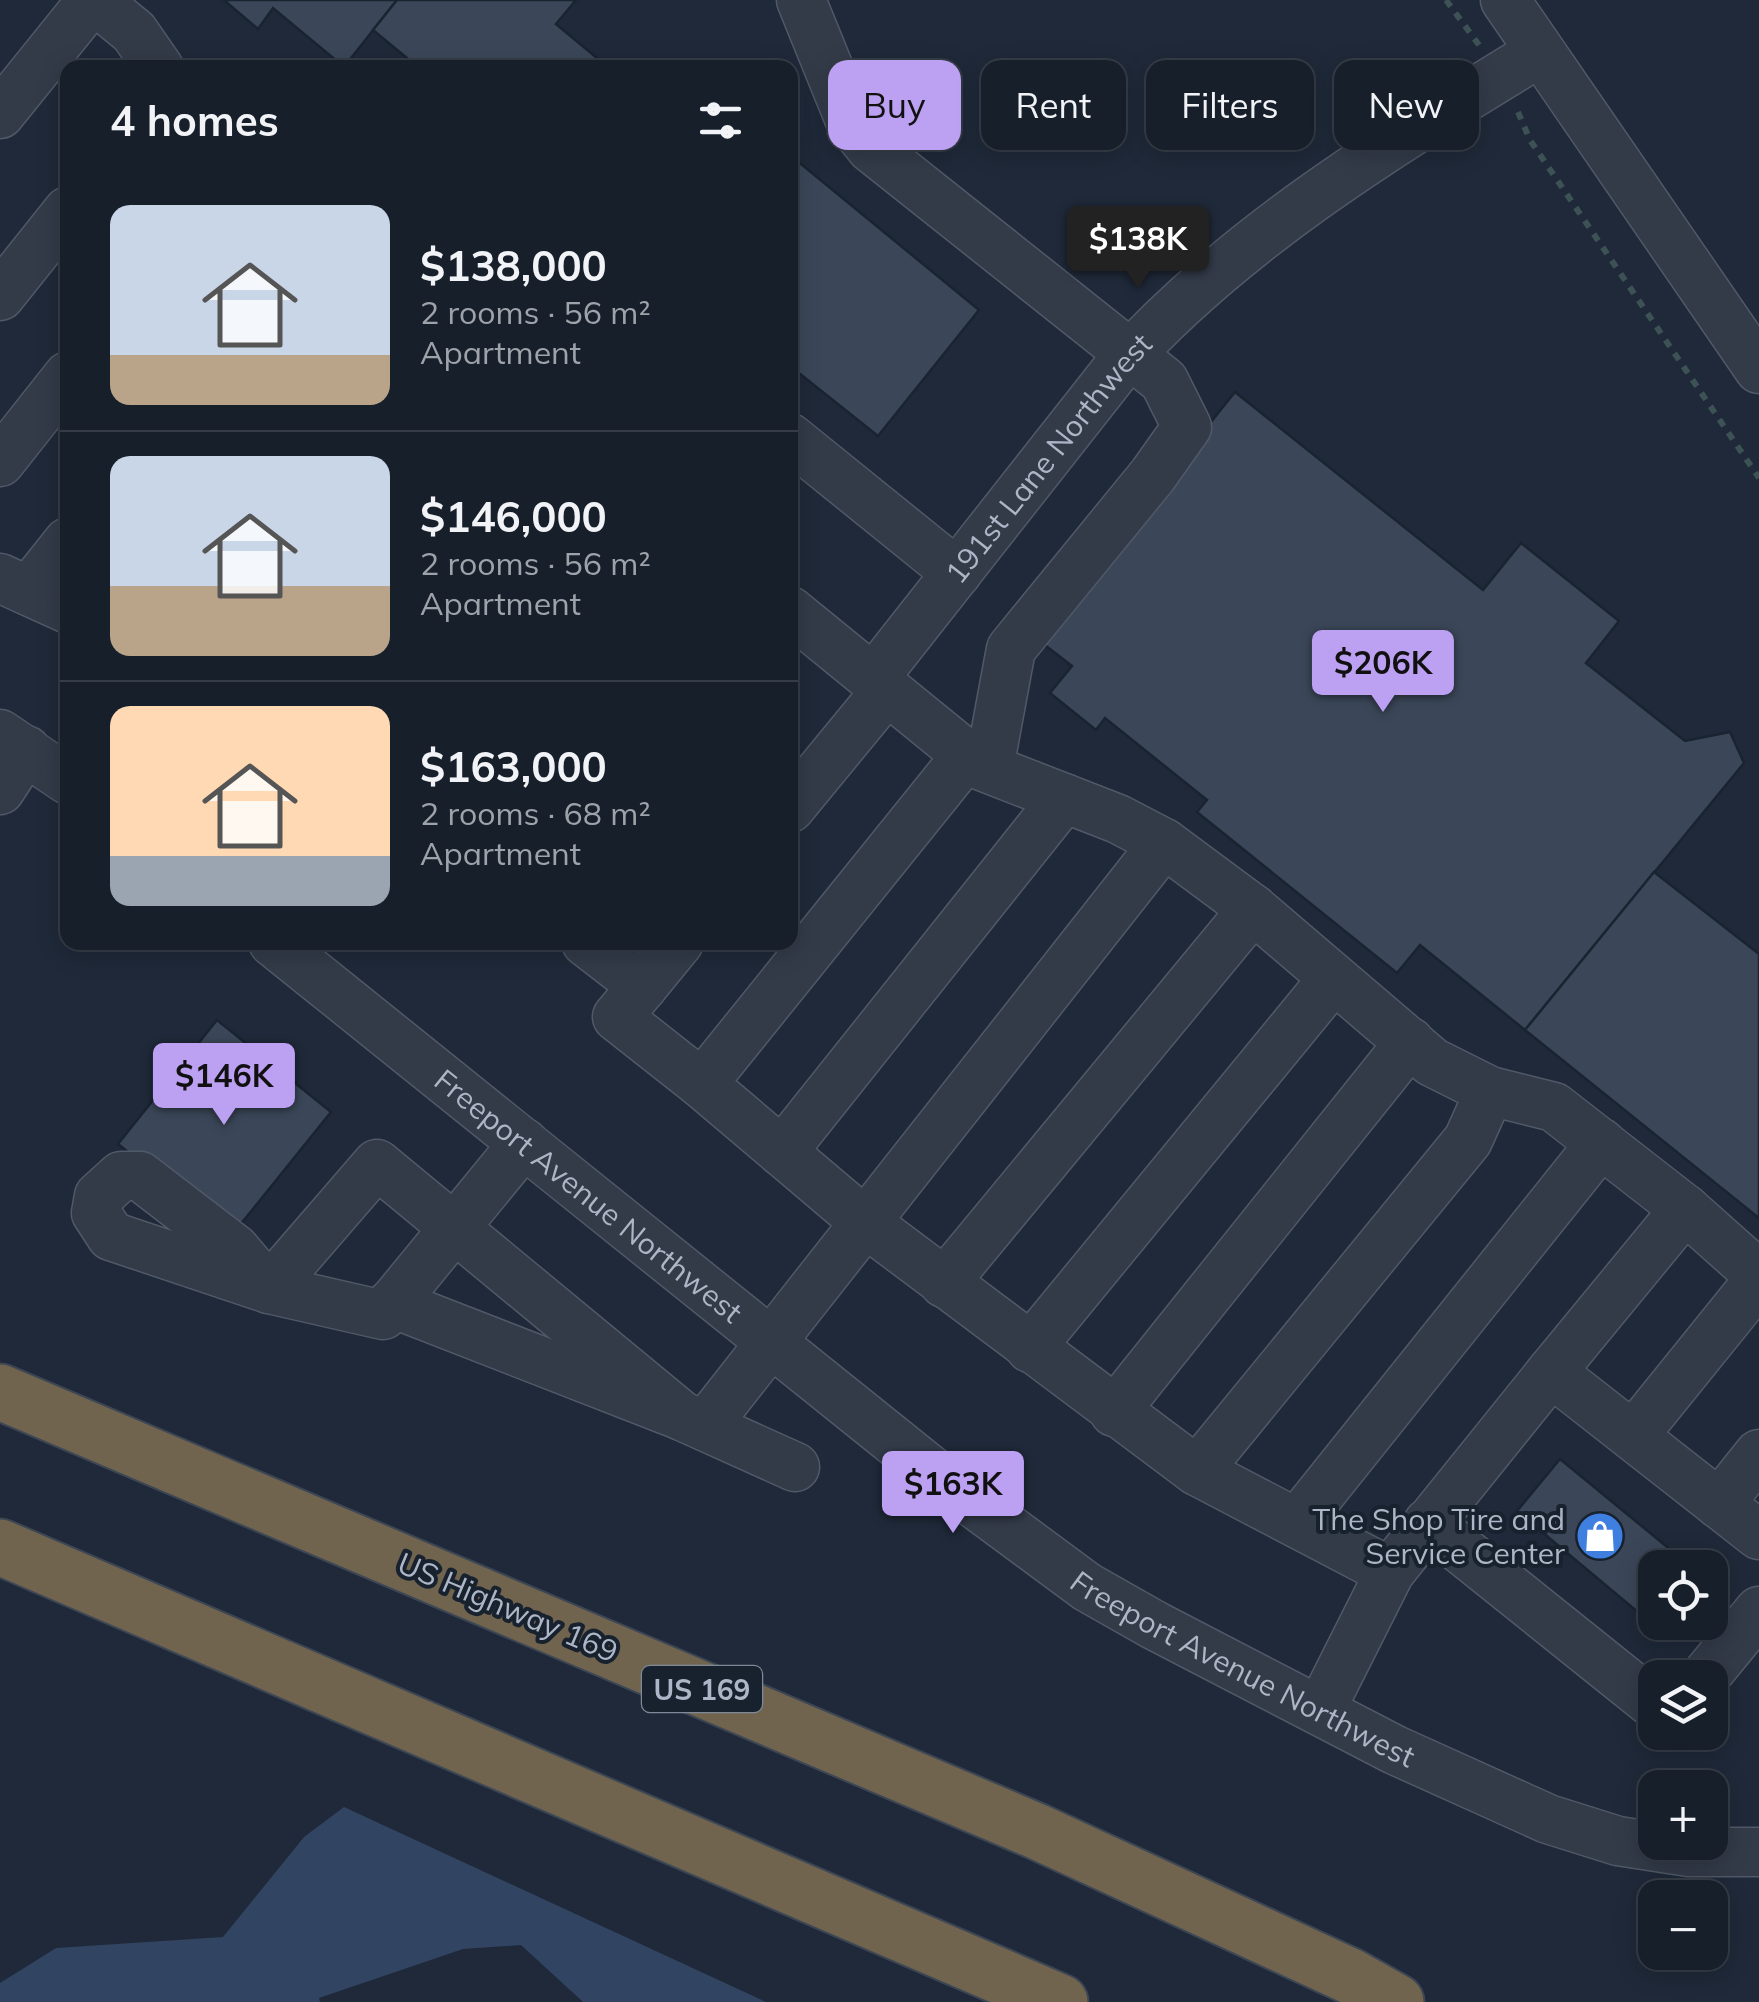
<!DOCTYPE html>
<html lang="en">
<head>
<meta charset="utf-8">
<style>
	:root { --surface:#171f2b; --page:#242c37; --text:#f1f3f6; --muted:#9ea2a9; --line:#363d47; --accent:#bca0f2 }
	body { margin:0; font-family:Mulish,sans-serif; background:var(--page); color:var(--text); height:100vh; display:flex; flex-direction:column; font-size:38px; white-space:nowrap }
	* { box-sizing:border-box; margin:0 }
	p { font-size:32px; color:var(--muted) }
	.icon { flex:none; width:55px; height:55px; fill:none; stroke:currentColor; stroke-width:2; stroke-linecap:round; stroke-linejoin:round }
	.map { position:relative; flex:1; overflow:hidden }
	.drawer { position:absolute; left:60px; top:60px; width:738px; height:890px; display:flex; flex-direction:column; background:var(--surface); border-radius:20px; box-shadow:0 5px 25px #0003,0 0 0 2px var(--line) }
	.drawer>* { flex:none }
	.banner { position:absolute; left:828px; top:60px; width:780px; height:90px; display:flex; gap:20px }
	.fabs { position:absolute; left:1638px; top:1550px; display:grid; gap:20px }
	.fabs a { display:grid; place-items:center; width:90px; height:90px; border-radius:20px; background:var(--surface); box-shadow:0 5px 25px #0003,0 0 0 2px var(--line); font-size:50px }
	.price { position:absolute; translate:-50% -85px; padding:0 22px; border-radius:10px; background:var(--accent); color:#111; font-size:32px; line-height:65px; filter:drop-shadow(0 2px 5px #0008) }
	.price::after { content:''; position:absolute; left:50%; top:60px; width:30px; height:22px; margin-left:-15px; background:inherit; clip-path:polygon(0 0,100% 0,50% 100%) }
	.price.on { background:#222; color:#fff }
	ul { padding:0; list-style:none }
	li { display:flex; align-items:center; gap:30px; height:250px; padding:0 50px }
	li+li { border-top:2px solid var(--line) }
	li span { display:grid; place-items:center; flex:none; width:280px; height:200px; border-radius:20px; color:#555 }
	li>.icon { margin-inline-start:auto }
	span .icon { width:120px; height:120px; fill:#fffc; stroke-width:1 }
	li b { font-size:42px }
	h2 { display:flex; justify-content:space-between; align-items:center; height:120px; padding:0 50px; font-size:42px }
	.chip { padding:0 35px; border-radius:20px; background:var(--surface); box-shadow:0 5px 25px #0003,0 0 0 2px var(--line); font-size:35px; line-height:90px }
	.chip.on { background:var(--accent); color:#111 }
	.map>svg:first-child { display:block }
	.water { fill:#314461 }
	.building { fill:#3b4759; stroke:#1a2330; stroke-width:2.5 }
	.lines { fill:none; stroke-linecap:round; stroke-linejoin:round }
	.minor-casing { stroke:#505967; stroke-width:51 }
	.highway-casing { stroke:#3d4654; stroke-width:59 }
	.path { stroke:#3c5254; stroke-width:6; stroke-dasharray:8 8; stroke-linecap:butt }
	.minor { stroke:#333b49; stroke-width:48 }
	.highway { stroke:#70644f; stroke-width:55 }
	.labels { text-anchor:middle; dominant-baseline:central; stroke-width:8; stroke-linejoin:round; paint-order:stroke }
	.shield { fill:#18212e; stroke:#808998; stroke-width:2.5 }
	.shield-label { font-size:28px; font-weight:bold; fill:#adb6c6 }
	.street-label { font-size:30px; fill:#adb6c6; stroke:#18212e }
	.poi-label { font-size:30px; fill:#adb6c6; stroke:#18212e; text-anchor:end }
</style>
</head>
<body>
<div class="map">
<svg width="1759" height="2002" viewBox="0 0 1759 2002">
	<rect width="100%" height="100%" fill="#1f2939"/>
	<path class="water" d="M 344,1807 L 766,2002 L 583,2002 L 521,1945 L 463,1949 L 319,1998 L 320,2002 L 0,2002 L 0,1983 L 56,1948 L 223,1937 L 304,1837 Z"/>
	<g class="building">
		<path d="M 224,0 L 397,0 L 344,67 L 273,8 L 258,29 Z"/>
		<path d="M 397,0 L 576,0 L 556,24 L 609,68 L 419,68 L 373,30 Z"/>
		<path d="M 790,155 L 979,310 L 878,436 L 790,366 Z"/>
		<path d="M 1235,392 L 1483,590 L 1521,543 L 1619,621 L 1586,663 L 1685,741 L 1730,732 L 1744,763 L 1525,1030 L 1420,945 L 1397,973 L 1197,812 L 1207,800 L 1105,718 L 1096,730 L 1050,693 L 1072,666 L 1037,639 Z"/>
		<path d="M 1654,872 L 1759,954 L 1759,1218 L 1525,1030 Z"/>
		<path d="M 217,1020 L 331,1112 L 232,1235 L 118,1144 Z"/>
		<path d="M 1560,1459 L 1683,1560 L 1677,1568 L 1655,1568 L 1655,1594 L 1639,1613 L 1517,1511 Z"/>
	</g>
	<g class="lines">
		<g class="minor-casing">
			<g id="minor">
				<path d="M 95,0 L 134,32 L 159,68"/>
				<path d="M 801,0 L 851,123 L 871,148 L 1164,381 L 1187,427 L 1153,475 L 1011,649 L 989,768"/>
				<path d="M 1505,0 L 1759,369"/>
				<path d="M 0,114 L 92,0"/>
				<path d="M 0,296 L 68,211"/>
				<path d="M 790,438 L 957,573"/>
				<path d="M 0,462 L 68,376"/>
				<path d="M 0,578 L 68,609"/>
				<path d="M 29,591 L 68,542"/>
				<path d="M 790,611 L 979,765 L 1118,819 L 1164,843 L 1253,909 L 1432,1062 L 1490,1091 L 1554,1107 L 1685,1209 L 1759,1275"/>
				<path id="s1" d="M 873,679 L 1117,369 C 1235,237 1391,143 1540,52"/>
				<path d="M 0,734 L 68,780"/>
				<path d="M 967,755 L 702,1084 L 866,1223 L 1197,1471 L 1390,1572"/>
				<path d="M 0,790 L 26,750"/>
				<path d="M 790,808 L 887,690"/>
				<path id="s2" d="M 273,942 L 945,1482 L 1087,1587 L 1154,1625 L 1395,1750 L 1548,1819 L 1618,1841 L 1689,1852 L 1759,1852"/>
				<path d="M 586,942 L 643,986 L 617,1017 L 702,1084"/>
				<path d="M 643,986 L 679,942"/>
				<path d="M 782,1152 L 1064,798"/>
				<path d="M 944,1283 L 1253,909"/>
				<path d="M 269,1289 L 235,1249 L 140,1176 L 121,1176 L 99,1196 L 96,1213 L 111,1236 L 269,1289 L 383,1315 L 524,1143"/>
				<path d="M 269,1289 L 377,1164 L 682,1416"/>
				<path d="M 392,1303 L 682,1416 L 795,1467"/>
				<path d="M 1030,1348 L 1333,979"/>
				<path d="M 1551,1372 L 1685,1209"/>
				<path d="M 1114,1412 L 1410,1042"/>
				<path d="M 705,1426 L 1164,843"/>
				<path d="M 1633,1436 L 1759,1280"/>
				<path d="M 1197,1471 L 1468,1140 L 1490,1091"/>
				<path d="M 1719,1504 L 1759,1454"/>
				<path d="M 1297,1523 L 1601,1143"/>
				<path d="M 1428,1523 L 1655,1705"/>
				<path d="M 1704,1678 L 1759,1611"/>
				<path d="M 1320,1711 L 1390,1572 L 1551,1372 L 1759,1535"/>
			</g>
		</g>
		<g class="highway-casing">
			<g id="highway">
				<path d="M 0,1392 L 1036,1831 L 1350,1976 L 1396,2002"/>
				<path d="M 0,1547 L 1060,2002"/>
			</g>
		</g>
		<g class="path">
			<path d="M 1446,0 L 1479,45"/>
			<path d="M 1518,112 L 1530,140 L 1759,478"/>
		</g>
		<use href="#minor" class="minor"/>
		<use href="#highway" class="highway"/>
	</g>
	<defs>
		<g id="shop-disc" transform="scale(2.5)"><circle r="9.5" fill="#3f7fe0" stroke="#18212e"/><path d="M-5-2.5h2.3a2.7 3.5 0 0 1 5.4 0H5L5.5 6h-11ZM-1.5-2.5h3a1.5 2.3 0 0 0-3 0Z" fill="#fff"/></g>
	</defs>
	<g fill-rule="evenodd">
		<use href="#shop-disc" x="1600" y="1536"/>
	</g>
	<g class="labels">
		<rect class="shield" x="642" y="1666" width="120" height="46" rx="8"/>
		<g class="shield-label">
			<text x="702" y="1689">US 169</text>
		</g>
		<g class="street-label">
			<text stroke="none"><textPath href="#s1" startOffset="282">191st Lane Northwest</textPath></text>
			<text stroke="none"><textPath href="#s2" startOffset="405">Freeport Avenue Northwest</textPath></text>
			<text transform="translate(508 1607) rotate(23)">US Highway 169</text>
			<text stroke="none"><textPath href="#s2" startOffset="1215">Freeport Avenue Northwest</textPath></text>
		</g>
		<g class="poi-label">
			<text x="1565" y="1519">The Shop Tire and<tspan x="1565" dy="34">Service Center</tspan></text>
		</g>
	</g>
</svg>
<div class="fabs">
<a><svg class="icon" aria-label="locate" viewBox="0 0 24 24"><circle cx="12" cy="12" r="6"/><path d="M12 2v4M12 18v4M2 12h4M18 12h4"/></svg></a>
<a><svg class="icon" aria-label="layers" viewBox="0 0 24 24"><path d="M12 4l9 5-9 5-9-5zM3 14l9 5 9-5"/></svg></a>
<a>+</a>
<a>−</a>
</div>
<b class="price on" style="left:1138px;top:291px">$138K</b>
<b class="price" style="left:1383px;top:715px">$206K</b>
<b class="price" style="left:224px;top:1128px">$146K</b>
<b class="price" style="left:953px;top:1536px">$163K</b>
<div class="banner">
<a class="chip on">Buy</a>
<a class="chip">Rent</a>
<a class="chip">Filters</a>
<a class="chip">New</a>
</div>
<section class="drawer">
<h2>4 homes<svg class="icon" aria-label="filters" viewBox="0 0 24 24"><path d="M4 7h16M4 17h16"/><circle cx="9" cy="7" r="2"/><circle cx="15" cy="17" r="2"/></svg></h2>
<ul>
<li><span style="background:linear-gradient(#c9d6e8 75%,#b9a48a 0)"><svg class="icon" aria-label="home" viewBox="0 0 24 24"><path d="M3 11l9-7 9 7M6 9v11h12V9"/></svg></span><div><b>$138,000</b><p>2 rooms · 56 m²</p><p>Apartment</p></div></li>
<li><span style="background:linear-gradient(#c9d6e8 65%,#b9a48a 0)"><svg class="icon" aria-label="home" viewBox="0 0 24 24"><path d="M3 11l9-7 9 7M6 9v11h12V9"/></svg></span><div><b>$146,000</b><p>2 rooms · 56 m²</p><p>Apartment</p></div></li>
<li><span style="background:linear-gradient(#ffd9b3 75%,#9aa5b1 0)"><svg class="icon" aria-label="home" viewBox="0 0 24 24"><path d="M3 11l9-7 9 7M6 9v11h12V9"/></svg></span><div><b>$163,000</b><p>2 rooms · 68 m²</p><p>Apartment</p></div></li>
</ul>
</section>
</div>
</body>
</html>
